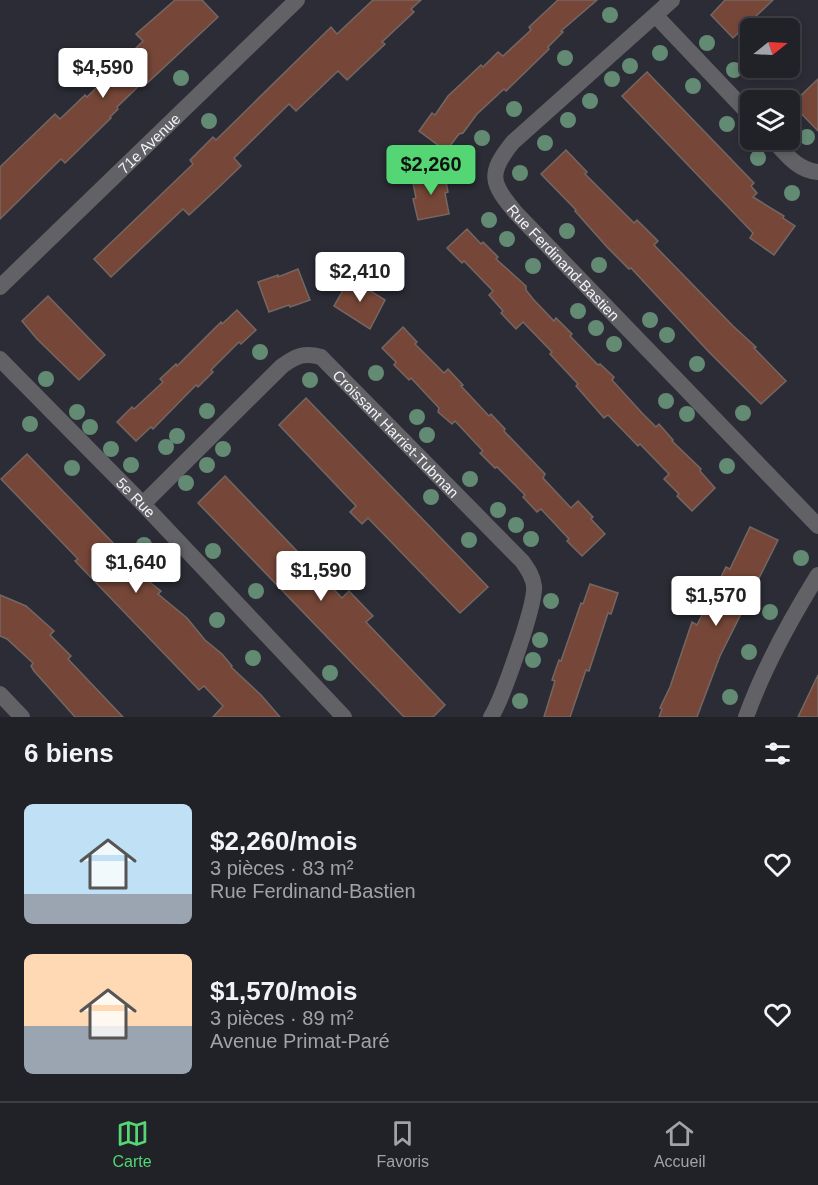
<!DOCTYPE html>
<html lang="fr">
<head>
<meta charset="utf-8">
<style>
	:root { --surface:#212128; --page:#2d2e34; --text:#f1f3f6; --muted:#a2a3a8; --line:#3e3e45; --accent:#53d673 }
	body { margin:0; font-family:Arial,sans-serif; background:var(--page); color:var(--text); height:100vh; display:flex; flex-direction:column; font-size:22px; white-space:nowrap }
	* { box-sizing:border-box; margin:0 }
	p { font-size:20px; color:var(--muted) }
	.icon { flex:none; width:33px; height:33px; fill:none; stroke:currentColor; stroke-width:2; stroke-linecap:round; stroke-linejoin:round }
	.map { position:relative; height:717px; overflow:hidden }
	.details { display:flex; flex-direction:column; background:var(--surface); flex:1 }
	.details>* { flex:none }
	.needle { width:39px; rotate:72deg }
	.controls { position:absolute; left:740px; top:18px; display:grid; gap:12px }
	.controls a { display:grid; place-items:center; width:60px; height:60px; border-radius:9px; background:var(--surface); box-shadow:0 3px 9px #0003,0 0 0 2px var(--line); font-size:30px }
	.price { position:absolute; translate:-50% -51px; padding:0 14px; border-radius:6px; background:#fff; color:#222; font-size:20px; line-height:39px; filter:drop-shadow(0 2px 3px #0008) }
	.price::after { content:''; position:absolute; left:50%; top:36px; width:18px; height:14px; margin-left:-9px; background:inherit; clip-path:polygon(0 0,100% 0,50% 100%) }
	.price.current { background:var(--accent); color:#111 }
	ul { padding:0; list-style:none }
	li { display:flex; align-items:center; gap:18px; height:150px; padding:0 24px }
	li span { display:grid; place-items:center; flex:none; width:168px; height:120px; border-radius:9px; color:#555 }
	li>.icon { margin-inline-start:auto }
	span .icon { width:72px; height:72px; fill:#fffc; stroke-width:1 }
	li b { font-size:26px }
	h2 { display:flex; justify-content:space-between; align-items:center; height:72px; padding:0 24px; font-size:26px }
	.menu { display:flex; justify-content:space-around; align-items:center; height:84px; border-top:2px solid var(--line); background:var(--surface); font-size:16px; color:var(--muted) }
	.menu a { display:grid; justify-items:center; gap:3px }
	.menu .current { color:var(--accent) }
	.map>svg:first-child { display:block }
	.building { fill:#764738; stroke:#746763; stroke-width:1.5 }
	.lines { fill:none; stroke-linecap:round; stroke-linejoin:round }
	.minor { stroke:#626166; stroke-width:16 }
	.tree { fill:#638a73 }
	.labels { text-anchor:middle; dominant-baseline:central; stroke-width:4.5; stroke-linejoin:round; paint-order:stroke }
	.street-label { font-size:15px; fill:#f2f2f9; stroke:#23232c }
</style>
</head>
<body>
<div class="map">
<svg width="818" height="717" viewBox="0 0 818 717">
	<rect width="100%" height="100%" fill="#2c2c36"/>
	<g class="building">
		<path d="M 175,0 L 202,0 L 218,17 L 144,86 L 142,83 L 117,107 L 118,109 L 110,117 L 111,118 L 65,163 L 61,159 L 0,219 L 0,167 L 55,114 L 60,119 L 85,95 L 87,97 L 143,41 L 136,34 Z"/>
		<path d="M 373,0 L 421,0 L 411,9 L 414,12 L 382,42 L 385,44 L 347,80 L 338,71 L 296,111 L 289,104 L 234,158 L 241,166 L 217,189 L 189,215 L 183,209 L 111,277 L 94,259 L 193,164 L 190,160 L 213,137 L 216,140 L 331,27 L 337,34 Z"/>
		<path d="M 558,0 L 597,0 L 561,31 L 563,32 L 548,47 L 549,49 L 506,91 L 504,89 L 477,114 L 463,133 L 459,134 L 446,151 L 419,131 L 432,113 L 435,115 L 448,96 L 481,65 L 483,67 L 498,52 L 503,56 L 531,30 L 529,27 Z"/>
		<path d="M 725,0 L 773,0 L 733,38 L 711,15 Z"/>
		<path d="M 647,72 L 754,183 L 751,186 L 757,193 L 753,197 L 784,216 L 783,218 L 795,226 L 774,255 L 750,238 L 753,233 L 622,96 Z"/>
		<path d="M 818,79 L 818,131 L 792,104 Z"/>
		<path d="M 566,150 L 587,172 L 585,174 L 634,223 L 637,220 L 658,241 L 654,245 L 733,326 L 756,347 L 754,348 L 786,381 L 761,404 L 708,351 L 631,268 L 629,269 L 607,247 L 575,211 L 576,210 L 541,174 Z"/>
		<path d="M 444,171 L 448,192 L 445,193 L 449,214 L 418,220 L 413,199 L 416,198 L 412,178 Z"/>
		<path d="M 467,229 L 481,244 L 483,242 L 498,257 L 496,259 L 526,286 L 526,290 L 533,299 L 554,321 L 556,318 L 572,334 L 570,336 L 598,365 L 600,364 L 614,377 L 612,380 L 642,413 L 656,427 L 659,424 L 673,440 L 672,441 L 701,469 L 700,471 L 715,488 L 692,511 L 677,496 L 679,494 L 664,479 L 669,474 L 640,444 L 638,446 L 608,415 L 604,418 L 576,386 L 578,384 L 550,354 L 552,352 L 523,322 L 516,329 L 501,313 L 503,311 L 489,295 L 493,291 L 464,261 L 462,263 L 447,248 Z"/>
		<path d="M 298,269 L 310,300 L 290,307 L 289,305 L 269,312 L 258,282 L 278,275 L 278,277 Z"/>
		<path d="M 350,278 L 385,300 L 370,329 L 334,306 Z"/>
		<path d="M 48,296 L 105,355 L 79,380 L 37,339 L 22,321 Z"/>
		<path d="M 237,310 L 256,330 L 241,344 L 239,342 L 211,370 L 213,372 L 198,387 L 196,385 L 153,429 L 151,427 L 136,441 L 117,422 L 132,407 L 134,409 L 163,382 L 160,379 L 176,364 L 177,366 L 221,322 L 222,324 Z"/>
		<path d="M 403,327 L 417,342 L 415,344 L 444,373 L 448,369 L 463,385 L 461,386 L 489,416 L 491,414 L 505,429 L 504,431 L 545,474 L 543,478 L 571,508 L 578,501 L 593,517 L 591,519 L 605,534 L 582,556 L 567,541 L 569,539 L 541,509 L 537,512 L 523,497 L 525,495 L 497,467 L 495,468 L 480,453 L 483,451 L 455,421 L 452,424 L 438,412 L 439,408 L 411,378 L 409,380 L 394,365 L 396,362 L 382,348 Z"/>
		<path d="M 306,398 L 488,587 L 460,613 L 368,518 L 362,524 L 350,512 L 356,506 L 279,425 Z"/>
		<path d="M 27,454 L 148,579 L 147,580 L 161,591 L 158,594 L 187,618 L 205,640 L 222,654 L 232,666 L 231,667 L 261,695 L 280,717 L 213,717 L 223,706 L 204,686 L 199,690 L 75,561 L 78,559 L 1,479 Z"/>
		<path d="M 225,476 L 342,598 L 349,591 L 373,616 L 366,622 L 445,705 L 433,717 L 404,717 L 198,503 Z"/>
		<path d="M 750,527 L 778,540 L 720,656 L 697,717 L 659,717 L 662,709 L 660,708 L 670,687 L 692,622 L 697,625 L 726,567 L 730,569 Z"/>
		<path d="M 590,584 L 618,593 L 611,614 L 608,613 L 589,671 L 586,670 L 570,717 L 544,717 L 555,681 L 552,680 L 559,660 L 561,661 L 581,603 L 583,604 Z"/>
		<path d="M 0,595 L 26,606 L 54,631 L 50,635 L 71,656 L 68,659 L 123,717 L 75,717 L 34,671 L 31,666 L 33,663 L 7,639 L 0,636 Z"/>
		<path d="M 818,675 L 818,717 L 798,717 Z"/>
	</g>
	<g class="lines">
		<g class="minor">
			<path id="s1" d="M 672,0 L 513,142 C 487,174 491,183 516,213 L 818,526"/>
			<path d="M 656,16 L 750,115"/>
			<path d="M 773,140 C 786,154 797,170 818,172"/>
			<path id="s2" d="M 0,287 L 297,0"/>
			<path id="s3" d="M 0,359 L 143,504 L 344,717"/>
			<path id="s4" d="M 143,504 L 282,366 C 296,356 304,352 321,357 L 522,561 C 527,568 533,576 534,586 C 536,604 502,700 491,717"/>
			<path d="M 0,694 L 22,717"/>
			<path d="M 746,717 C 764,667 790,620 818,575"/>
		</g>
	</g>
	<g class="tree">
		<circle cx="610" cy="15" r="8"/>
		<circle cx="707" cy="43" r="8"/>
		<circle cx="660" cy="53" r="8"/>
		<circle cx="565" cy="58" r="8"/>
		<circle cx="630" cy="66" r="8"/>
		<circle cx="734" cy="70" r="8"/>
		<circle cx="181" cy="78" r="8"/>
		<circle cx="612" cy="79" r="8"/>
		<circle cx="693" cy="86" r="8"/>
		<circle cx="590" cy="101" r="8"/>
		<circle cx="514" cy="109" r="8"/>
		<circle cx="568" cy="120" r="8"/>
		<circle cx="209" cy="121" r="8"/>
		<circle cx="727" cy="124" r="8"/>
		<circle cx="807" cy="137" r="8"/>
		<circle cx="482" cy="138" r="8"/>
		<circle cx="545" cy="143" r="8"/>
		<circle cx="758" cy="158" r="8"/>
		<circle cx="520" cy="173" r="8"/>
		<circle cx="792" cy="193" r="8"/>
		<circle cx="489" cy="220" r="8"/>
		<circle cx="567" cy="231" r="8"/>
		<circle cx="507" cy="239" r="8"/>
		<circle cx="599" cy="265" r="8"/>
		<circle cx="533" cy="266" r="8"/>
		<circle cx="578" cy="311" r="8"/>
		<circle cx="650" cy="320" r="8"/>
		<circle cx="596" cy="328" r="8"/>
		<circle cx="667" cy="335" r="8"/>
		<circle cx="614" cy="344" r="8"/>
		<circle cx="260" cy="352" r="8"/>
		<circle cx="697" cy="364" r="8"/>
		<circle cx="376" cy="373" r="8"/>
		<circle cx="46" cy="379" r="8"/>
		<circle cx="310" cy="380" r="8"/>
		<circle cx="666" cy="401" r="8"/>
		<circle cx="207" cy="411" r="8"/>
		<circle cx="77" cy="412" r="8"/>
		<circle cx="743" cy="413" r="8"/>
		<circle cx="687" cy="414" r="8"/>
		<circle cx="417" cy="417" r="8"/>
		<circle cx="30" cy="424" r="8"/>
		<circle cx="90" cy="427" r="8"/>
		<circle cx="427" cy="435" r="8"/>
		<circle cx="177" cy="436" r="8"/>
		<circle cx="166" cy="447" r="8"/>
		<circle cx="111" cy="449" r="8"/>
		<circle cx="223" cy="449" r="8"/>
		<circle cx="131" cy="465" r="8"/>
		<circle cx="207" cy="465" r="8"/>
		<circle cx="727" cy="466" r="8"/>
		<circle cx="72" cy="468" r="8"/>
		<circle cx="470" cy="479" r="8"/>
		<circle cx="186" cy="483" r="8"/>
		<circle cx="431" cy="497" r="8"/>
		<circle cx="498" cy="510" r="8"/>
		<circle cx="516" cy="525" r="8"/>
		<circle cx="531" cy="539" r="8"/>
		<circle cx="469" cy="540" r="8"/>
		<circle cx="144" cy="545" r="8"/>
		<circle cx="213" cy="551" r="8"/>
		<circle cx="801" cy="558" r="8"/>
		<circle cx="256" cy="591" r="8"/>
		<circle cx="551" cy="601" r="8"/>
		<circle cx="770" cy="612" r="8"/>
		<circle cx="217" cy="620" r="8"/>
		<circle cx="540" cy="640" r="8"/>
		<circle cx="749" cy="652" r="8"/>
		<circle cx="253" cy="658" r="8"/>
		<circle cx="533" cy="660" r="8"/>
		<circle cx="330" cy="673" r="8"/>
		<circle cx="730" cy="697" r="8"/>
		<circle cx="520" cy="701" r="8"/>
	</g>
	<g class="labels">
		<g class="street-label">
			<text stroke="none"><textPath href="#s2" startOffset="207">71e Avenue</textPath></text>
			<text stroke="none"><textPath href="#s1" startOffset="364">Rue Ferdinand-Bastien</textPath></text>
			<text stroke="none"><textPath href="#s4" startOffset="345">Croissant Harriet-Tubman</textPath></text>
			<text stroke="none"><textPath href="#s3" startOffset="194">5e Rue</textPath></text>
		</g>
	</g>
</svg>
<div class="controls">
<a><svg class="needle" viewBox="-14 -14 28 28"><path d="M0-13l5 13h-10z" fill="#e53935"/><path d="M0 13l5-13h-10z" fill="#a2a3a8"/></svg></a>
<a><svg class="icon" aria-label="layers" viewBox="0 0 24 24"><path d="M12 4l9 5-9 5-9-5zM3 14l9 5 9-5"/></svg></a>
</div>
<b class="price" style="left:103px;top:99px">$4,590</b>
<b class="price current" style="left:431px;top:196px">$2,260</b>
<b class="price" style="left:360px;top:303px">$2,410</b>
<b class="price" style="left:136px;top:594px">$1,640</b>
<b class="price" style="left:321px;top:602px">$1,590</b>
<b class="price" style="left:716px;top:627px">$1,570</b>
</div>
<section class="details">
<h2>6 biens<svg class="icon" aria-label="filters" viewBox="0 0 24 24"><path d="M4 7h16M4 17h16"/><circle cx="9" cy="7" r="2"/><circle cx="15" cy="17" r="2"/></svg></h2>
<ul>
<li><span style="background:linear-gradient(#bfe0f5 75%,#9aa5b1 0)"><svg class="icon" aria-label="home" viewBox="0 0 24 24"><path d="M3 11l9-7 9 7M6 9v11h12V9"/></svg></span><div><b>$2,260/mois</b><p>3 pièces · 83 m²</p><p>Rue Ferdinand-Bastien</p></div><svg class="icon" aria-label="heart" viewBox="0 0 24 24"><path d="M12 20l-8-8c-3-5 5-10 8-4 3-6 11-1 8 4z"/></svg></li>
<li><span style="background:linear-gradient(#ffd9b3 60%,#9aa5b1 0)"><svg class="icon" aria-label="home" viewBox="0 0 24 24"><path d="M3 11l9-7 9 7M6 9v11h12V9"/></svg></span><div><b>$1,570/mois</b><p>3 pièces · 89 m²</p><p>Avenue Primat-Paré</p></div><svg class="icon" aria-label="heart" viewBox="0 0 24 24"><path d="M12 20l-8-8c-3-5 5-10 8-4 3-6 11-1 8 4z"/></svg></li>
</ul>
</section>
<nav class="menu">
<a class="current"><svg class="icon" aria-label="map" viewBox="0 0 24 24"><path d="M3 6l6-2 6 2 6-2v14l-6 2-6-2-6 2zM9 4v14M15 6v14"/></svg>Carte</a>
<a><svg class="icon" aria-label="saved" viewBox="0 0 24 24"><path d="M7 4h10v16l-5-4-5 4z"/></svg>Favoris</a>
<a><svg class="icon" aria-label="home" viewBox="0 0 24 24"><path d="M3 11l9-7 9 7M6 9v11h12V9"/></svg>Accueil</a>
</nav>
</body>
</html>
